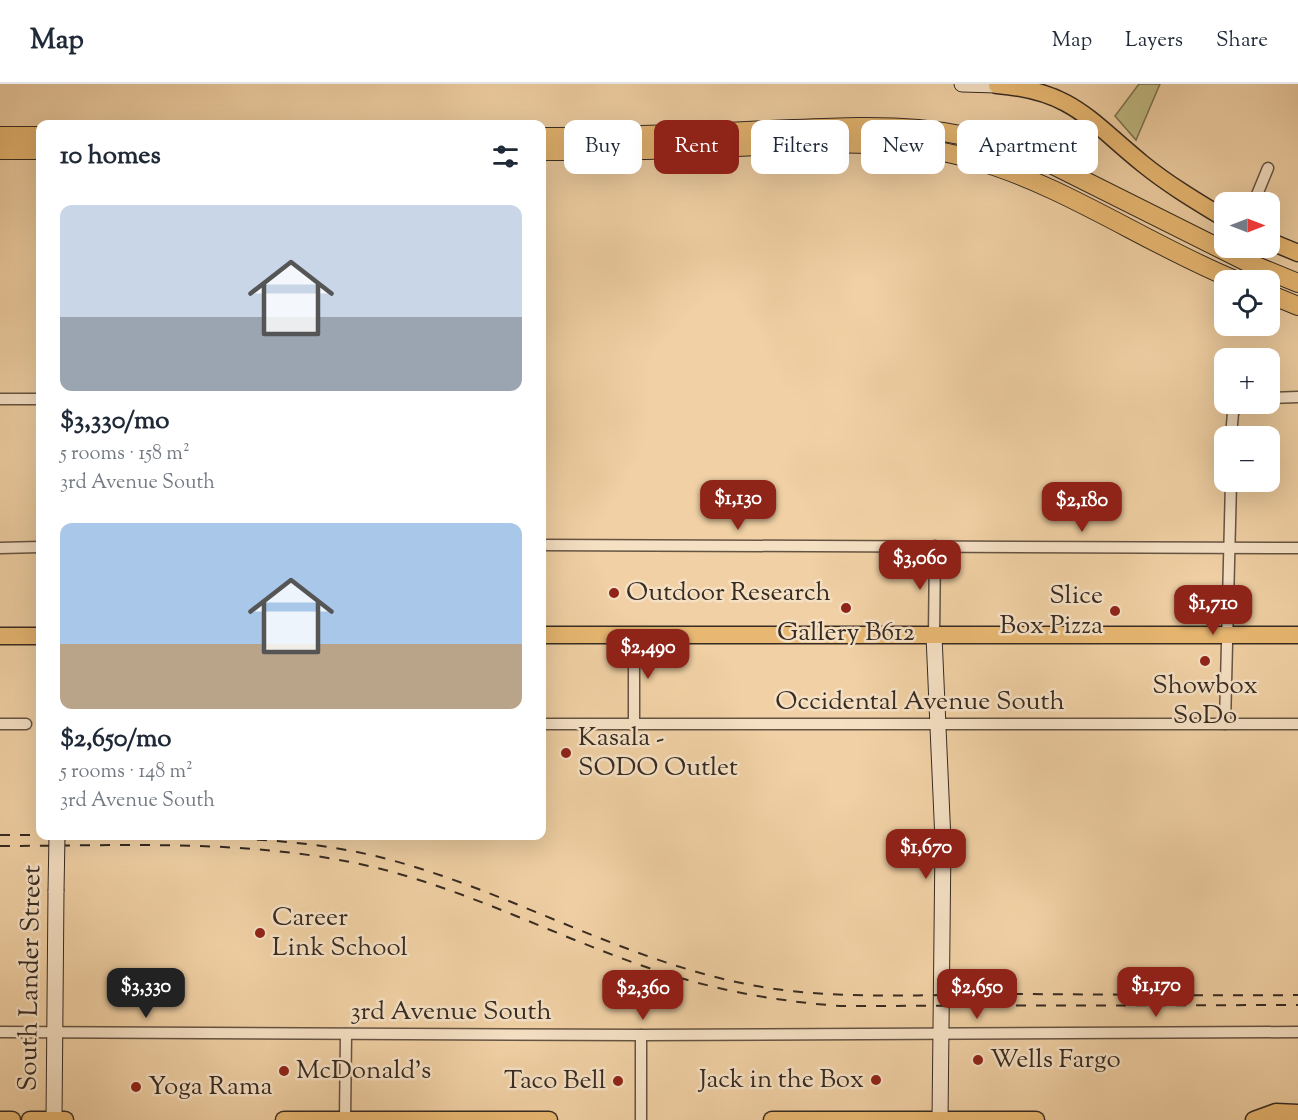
<!DOCTYPE html>
<html lang="en">
<head>
<meta charset="utf-8">
<style>
	:root { --surface:#fff; --page:#f2f2f3; --text:#1f2937; --muted:#747a83; --line:#e0e1e3; --accent:#8f2418 }
	body { margin:0; font-family:"Sorts Mill Goudy",serif; background:var(--page); color:var(--text); height:100vh; display:flex; flex-direction:column; font-size:22px; white-space:nowrap }
	* { box-sizing:border-box; margin:0 }
	p { font-size:20px; color:var(--muted) }
	.icon { flex:none; width:33px; height:33px; fill:none; stroke:currentColor; stroke-width:2; stroke-linecap:round; stroke-linejoin:round }
	.map { position:relative; flex:1; overflow:hidden }
	.sheet { position:absolute; left:36px; top:36px; width:510px; height:720px; display:flex; flex-direction:column; background:var(--surface); border-radius:12px; box-shadow:0 6px 24px #0002 }
	.sheet>* { flex:none }
	.hud { position:absolute; left:564px; top:36px; width:570px; height:54px; display:flex; gap:12px }
	.needle { width:39px; rotate:90deg }
	.controls { position:absolute; left:1214px; top:108px; display:grid; gap:12px }
	.controls a { display:grid; place-items:center; width:66px; height:66px; border-radius:12px; background:var(--surface); box-shadow:0 6px 24px #0002; font-size:30px }
	.price { position:absolute; translate:-50% -51px; padding:0 14px; border-radius:12px; background:var(--accent); color:#fff; font-size:20px; line-height:39px; filter:drop-shadow(0 2px 3px #0008) }
	.price::after { content:''; position:absolute; left:50%; top:36px; width:18px; height:14px; margin-left:-9px; background:inherit; clip-path:polygon(0 0,100% 0,50% 100%) }
	.price.current { background:#222; color:#fff }
	ul { padding:0; list-style:none }
	li { display:grid; align-content:center; gap:12px; height:318px; padding:0 24px }
	li span { display:grid; place-items:center; height:186px; border-radius:12px; color:#555 }
	li>.icon { margin-inline-start:auto }
	span .icon { width:108px; height:108px; fill:#fffc; stroke-width:1 }
	li b { font-size:26px }
	h2 { display:flex; justify-content:space-between; align-items:center; height:72px; padding:0 24px; font-size:26px }
	.chip { padding:0 21px; border-radius:12px; background:var(--surface); box-shadow:0 6px 24px #0002; font-size:21px; line-height:54px }
	.chip.current { background:var(--accent); color:#fff }
	header { display:flex; align-items:center; gap:36px; box-sizing:border-box; height:84px; padding:0 30px; background:var(--surface); border-bottom:2px solid var(--line) }
	header strong { font-size:28px }
	nav { display:flex; gap:33px; margin-inline-start:auto; font-size:21px }
	.map>svg:first-child { display:block }
	.green { fill:#bfb982; stroke:#7b7252; stroke-width:1.5 }
	.lines { fill:none; stroke-linecap:round; stroke-linejoin:round }
	.street-casing { stroke:#655442; stroke-width:13 }
	.secondary-casing { stroke:#372b22; stroke-width:17 }
	.primary-casing { stroke:#372b22; stroke-width:19 }
	.highway-casing { stroke:#372b22; stroke-width:20 }
	.street { stroke:#f5e0c4; stroke-width:10 }
	.secondary { stroke:#f5e0c4; stroke-width:15 }
	.primary { stroke:#e8b872; stroke-width:16 }
	.highway { stroke:#e8b872; stroke-width:18 }
	.rail { stroke:#372b22; stroke-width:2; stroke-dasharray:10 10; stroke-linecap:butt }
	.secondary-bridge-casing { stroke:#372b22; stroke-width:17; stroke-linecap:butt }
	.secondary-bridge { stroke:#f5e0c4; stroke-width:15 }
	.poi-dot { fill:#8f2418; stroke:#f5e0c4; stroke-width:2 }
	.labels { text-anchor:middle; dominant-baseline:central; stroke-width:5; stroke-linejoin:round; paint-order:stroke }
	.poi-label { font-size:26px; fill:#372b22; stroke:#f5e0c4; text-anchor:start }
	.street-label { font-size:26px; fill:#372b22; stroke:#f5e0c4 }
</style>
</head>
<body>
<header>
<strong>Map</strong>
<nav><a>Map</a><a>Layers</a><a>Share</a></nav>
</header>
<div class="map">
<svg width="1298" height="1036" viewBox="0 0 1298 1036">
	<rect width="100%" height="100%" fill="#f0d0a4"/>
	<filter id="stains"><feTurbulence type="fractalNoise" baseFrequency=".00333" numOctaves="4"/><feColorMatrix values="0 0 0 0 .2 0 0 0 0 .09 0 0 0 0 .02 0 0 0 .5 -.17"/></filter>
	<radialGradient id="worn" r=".72"><stop offset=".6" stop-color="#630" stop-opacity="0"/><stop offset="1" stop-color="#630" stop-opacity=".3"/></radialGradient>
	<path class="green" d="M 1139,0 L 1160,0 L 1136,56 L 1115,32 Z"/>
	<g class="lines">
		<g class="street-casing">
			<g id="street">
				<path d="M 1254,118 L 1268,84"/>
				<path d="M 1269,314 L 1298,313"/>
				<path d="M 0,315 L 40,315"/>
				<path d="M 1231,352 L 1233,329 L 1239,320"/>
				<path d="M 542,461 L 1298,464"/>
				<path d="M 0,464 L 40,463"/>
				<path d="M 634,551 L 634,640"/>
				<path d="M 934,552 L 935,462"/>
				<path d="M 0,640 L 26,640"/>
				<path d="M 542,640 L 1298,640"/>
				<path d="M 1225,640 L 1231,398"/>
				<path d="M 0,948 L 641,951 L 1298,948"/>
				<path d="M 641,951 L 641,1036"/>
				<path d="M 345,1036 L 346,950"/>
			</g>
		</g>
		<g class="secondary-casing">
			<g id="secondary">
				<path d="M 962,0 L 997,1"/>
				<path d="M 934,552 L 943,757 L 940,1036"/>
				<path d="M 54,1036 L 56,807"/>
			</g>
		</g>
		<g class="primary-casing">
			<g id="primary">
				<path d="M 997,1 C 1072,7 1089,36 1143,80 C 1169,101 1196,117 1224,134"/>
				<path d="M 1269,157 L 1298,169"/>
				<path d="M 542,551 L 1298,551"/>
				<path d="M 0,552 L 40,552"/>
				<path d="M 0,1036 L 12,1036"/>
				<path d="M 30,1036 L 65,1036"/>
				<path d="M 284,1036 L 549,1036"/>
				<path d="M 772,1036 L 1036,1036"/>
				<path d="M 1254,1036 L 1276,1028 L 1298,1029"/>
			</g>
		</g>
		<g class="highway-casing">
			<g id="highway">
				<path d="M 0,52 L 40,52"/>
				<path d="M 542,53 C 618,53 694,49 770,46 C 872,42 945,35 1043,76 L 1249,179 L 1298,199"/>
				<path d="M 0,66 L 40,66"/>
				<path d="M 542,67 C 607,67 672,66 737,63 C 814,60 897,53 972,75 C 1066,102 1145,159 1235,196"/>
				<path d="M 1269,210 L 1298,222"/>
			</g>
		</g>
		<use href="#street" class="street"/>
		<use href="#secondary" class="secondary"/>
		<use href="#primary" class="primary"/>
		<use href="#highway" class="highway"/>
		<g class="rail">
			<path d="M 0,751 L 40,751"/>
			<path d="M 137,752 C 223,754 306,753 391,776 C 513,809 625,877 751,901 C 831,916 913,911 994,910 C 1095,910 1197,912 1298,911"/>
			<path d="M 0,762 C 132,762 267,753 396,789 C 481,813 562,854 646,883 C 709,905 773,917 840,922 L 1298,921"/>
		</g>
		<g class="secondary-bridge-casing">
			<path id="secondary-bridge" d="M 56,807 L 57,752"/>
		</g>
		<use href="#secondary-bridge" class="secondary-bridge"/>
	</g>
	<g class="poi-dot">
		<circle cx="614" cy="509" r="6"/>
		<circle cx="846" cy="524" r="6"/>
		<circle cx="1115" cy="527" r="6"/>
		<circle cx="1205" cy="577" r="6"/>
		<circle cx="566" cy="669" r="6"/>
		<circle cx="260" cy="849" r="6"/>
		<circle cx="978" cy="976" r="6"/>
		<circle cx="284" cy="987" r="6"/>
		<circle cx="876" cy="996" r="6"/>
		<circle cx="618" cy="997" r="6"/>
		<circle cx="136" cy="1003" r="6"/>
	</g>
	<g class="labels">
		<g class="poi-label">
			<text x="626" y="509">Outdoor Research</text>
			<text x="1103" y="512" text-anchor="end">Slice<tspan x="1103" dy="30">Box Pizza</tspan></text>
			<text x="846" y="549" text-anchor="middle">Gallery B612</text>
			<text x="1205" y="602" text-anchor="middle">Showbox<tspan x="1205" dy="30">SoDo</tspan></text>
			<text x="578" y="654">Kasala -<tspan x="578" dy="30">SODO Outlet</tspan></text>
			<text x="272" y="834">Career<tspan x="272" dy="30">Link School</tspan></text>
			<text x="990" y="976">Wells Fargo</text>
			<text x="296" y="987">McDonald's</text>
			<text x="864" y="996" text-anchor="end">Jack in the Box</text>
			<text x="606" y="997" text-anchor="end">Taco Bell</text>
			<text x="148" y="1003">Yoga Rama</text>
		</g>
		<g class="street-label">
			<text x="920" y="618">Occidental Avenue South</text>
			<text transform="translate(31 894) rotate(-89)">South Lander Street</text>
			<text x="451" y="928">3rd Avenue South</text>
		</g>
	</g>
	<rect width="100%" height="100%" filter="url(#stains)"/>
	<rect width="100%" height="100%" fill="url(#worn)"/>
</svg>
<div class="controls">
<a><svg class="needle" viewBox="-14 -14 28 28"><path d="M0-13l5 13h-10z" fill="#e53935"/><path d="M0 13l5-13h-10z" fill="#747a83"/></svg></a>
<a><svg class="icon" aria-label="locate" viewBox="0 0 24 24"><circle cx="12" cy="12" r="6"/><path d="M12 2v4M12 18v4M2 12h4M18 12h4"/></svg></a>
<a>+</a>
<a>−</a>
</div>
<b class="price" style="left:738px;top:447px">$1,130</b>
<b class="price" style="left:1082px;top:449px">$2,180</b>
<b class="price" style="left:920px;top:507px">$3,060</b>
<b class="price" style="left:1213px;top:552px">$1,710</b>
<b class="price" style="left:648px;top:596px">$2,490</b>
<b class="price" style="left:926px;top:796px">$1,670</b>
<b class="price" style="left:1156px;top:934px">$1,170</b>
<b class="price current" style="left:146px;top:935px">$3,330</b>
<b class="price" style="left:977px;top:936px">$2,650</b>
<b class="price" style="left:643px;top:937px">$2,360</b>
<div class="hud">
<a class="chip">Buy</a>
<a class="chip current">Rent</a>
<a class="chip">Filters</a>
<a class="chip">New</a>
<a class="chip">Apartment</a>
</div>
<section class="sheet">
<h2>10 homes<svg class="icon" aria-label="filters" viewBox="0 0 24 24"><path d="M4 7h16M4 17h16"/><circle cx="9" cy="7" r="2"/><circle cx="15" cy="17" r="2"/></svg></h2>
<ul>
<li><span style="background:linear-gradient(#c9d6e8 60%,#9aa5b1 0)"><svg class="icon" aria-label="home" viewBox="0 0 24 24"><path d="M3 11l9-7 9 7M6 9v11h12V9"/></svg></span><div><b>$3,330/mo</b><p>5 rooms · 158 m²</p><p>3rd Avenue South</p></div></li>
<li><span style="background:linear-gradient(#a9c7e8 65%,#b9a48a 0)"><svg class="icon" aria-label="home" viewBox="0 0 24 24"><path d="M3 11l9-7 9 7M6 9v11h12V9"/></svg></span><div><b>$2,650/mo</b><p>5 rooms · 148 m²</p><p>3rd Avenue South</p></div></li>
</ul>
</section>
</div>
</body>
</html>
